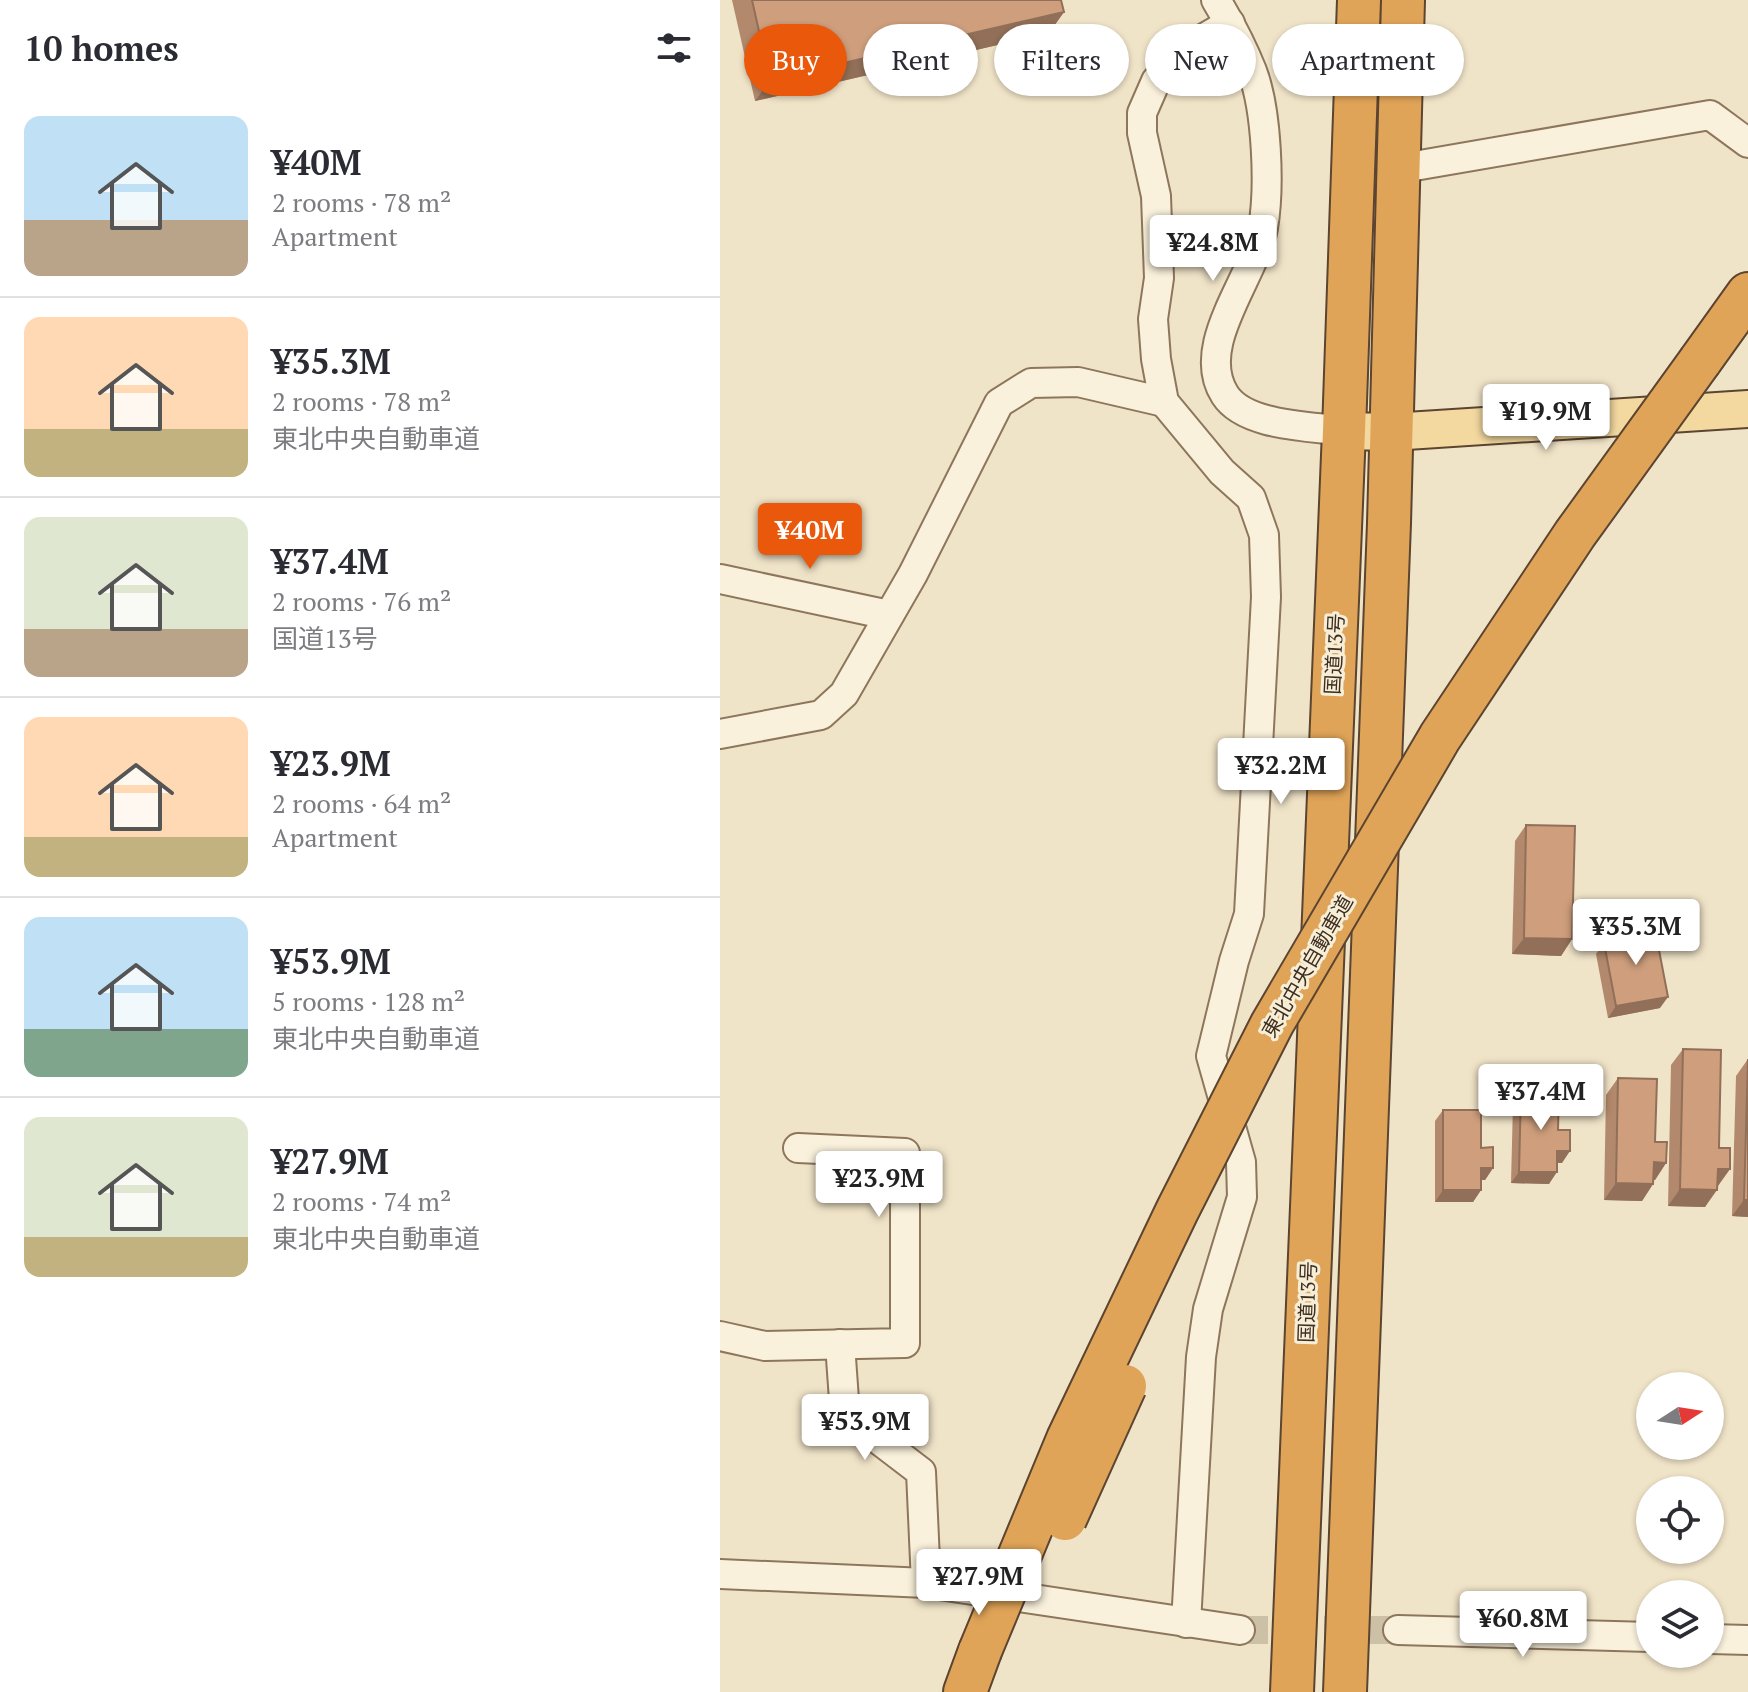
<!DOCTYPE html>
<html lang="en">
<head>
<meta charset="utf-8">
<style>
	:root { --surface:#fff; --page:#f7f7f7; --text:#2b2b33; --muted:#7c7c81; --line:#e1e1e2; --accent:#ea580c }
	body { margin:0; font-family:"PT Serif","Noto Sans JP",serif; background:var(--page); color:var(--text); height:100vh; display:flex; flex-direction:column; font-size:30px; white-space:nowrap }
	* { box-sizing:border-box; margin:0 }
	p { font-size:26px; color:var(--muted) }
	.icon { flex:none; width:44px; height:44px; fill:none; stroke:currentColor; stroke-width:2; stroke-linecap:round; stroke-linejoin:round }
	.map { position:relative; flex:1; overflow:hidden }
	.side { display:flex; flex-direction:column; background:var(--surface); width:720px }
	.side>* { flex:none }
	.banner { position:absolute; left:24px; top:24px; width:760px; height:72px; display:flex; gap:16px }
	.needle { width:52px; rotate:78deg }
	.tools { position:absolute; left:916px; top:1372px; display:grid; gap:16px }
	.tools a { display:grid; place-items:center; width:88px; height:88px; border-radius:50%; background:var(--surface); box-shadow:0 2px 6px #0004; font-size:40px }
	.price { position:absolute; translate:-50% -68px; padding:0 18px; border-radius:8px; background:#fff; color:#222; font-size:26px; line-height:52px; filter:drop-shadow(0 2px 4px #0008) }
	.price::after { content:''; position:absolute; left:50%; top:48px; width:24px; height:18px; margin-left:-12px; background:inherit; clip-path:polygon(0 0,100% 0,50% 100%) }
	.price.selected { background:var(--accent); color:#fff }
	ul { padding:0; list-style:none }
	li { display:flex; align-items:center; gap:24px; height:200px; padding:0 24px }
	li+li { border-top:2px solid var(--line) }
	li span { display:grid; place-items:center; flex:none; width:224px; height:160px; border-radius:16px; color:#555 }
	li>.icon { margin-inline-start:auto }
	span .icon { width:96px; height:96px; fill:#fffc; stroke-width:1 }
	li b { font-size:34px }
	h2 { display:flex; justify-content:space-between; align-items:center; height:96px; padding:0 24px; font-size:34px }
	.chip { padding:0 28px; border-radius:36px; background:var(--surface); box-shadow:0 2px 6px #0004; font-size:28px; line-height:72px }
	.chip.selected { background:var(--accent); color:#fff }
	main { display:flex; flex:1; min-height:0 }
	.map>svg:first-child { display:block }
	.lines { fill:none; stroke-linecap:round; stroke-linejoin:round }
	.minor-tunnel { stroke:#ccc0a6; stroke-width:28; stroke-dasharray:28 14; stroke-linecap:butt }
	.minor-casing { stroke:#8d765c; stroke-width:32 }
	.major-casing { stroke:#5b4430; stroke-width:40 }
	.highway-casing { stroke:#5b4430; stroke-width:46 }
	.minor { stroke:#faf1dc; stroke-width:28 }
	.major { stroke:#f3d9a0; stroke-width:36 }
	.highway { stroke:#e0a458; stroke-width:42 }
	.highway-bridge-casing { stroke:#5b4430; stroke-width:46; stroke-linecap:butt }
	.highway-bridge { stroke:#e0a458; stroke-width:42 }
	.wall { fill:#b2896c }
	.shaded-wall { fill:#916f58 }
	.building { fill:#cf9f7d; stroke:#916f58; stroke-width:2 }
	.labels { text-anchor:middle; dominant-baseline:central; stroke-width:6; stroke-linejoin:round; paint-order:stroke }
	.street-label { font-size:20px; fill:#3d2e20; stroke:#f7eed8 }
</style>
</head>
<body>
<main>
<section class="side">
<h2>10 homes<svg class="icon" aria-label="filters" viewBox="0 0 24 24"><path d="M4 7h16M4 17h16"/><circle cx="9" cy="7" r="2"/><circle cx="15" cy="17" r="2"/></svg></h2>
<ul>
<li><span style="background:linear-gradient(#bfe0f5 65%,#b9a48a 0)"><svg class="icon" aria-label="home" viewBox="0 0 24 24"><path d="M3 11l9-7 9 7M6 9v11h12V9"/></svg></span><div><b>¥40M</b><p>2 rooms · 78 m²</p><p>Apartment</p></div></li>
<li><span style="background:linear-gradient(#ffd9b3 70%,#c2b280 0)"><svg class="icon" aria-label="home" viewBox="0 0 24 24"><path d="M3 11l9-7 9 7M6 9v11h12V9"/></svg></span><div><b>¥35.3M</b><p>2 rooms · 78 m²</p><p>東北中央自動車道</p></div></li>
<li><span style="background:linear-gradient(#dfe7d0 70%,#b9a48a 0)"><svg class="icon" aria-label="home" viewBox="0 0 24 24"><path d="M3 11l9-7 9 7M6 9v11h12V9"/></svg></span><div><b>¥37.4M</b><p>2 rooms · 76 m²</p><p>国道13号</p></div></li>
<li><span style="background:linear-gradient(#ffd9b3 75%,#c2b280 0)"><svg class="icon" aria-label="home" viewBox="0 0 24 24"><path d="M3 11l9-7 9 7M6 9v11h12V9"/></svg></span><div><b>¥23.9M</b><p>2 rooms · 64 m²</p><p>Apartment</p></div></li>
<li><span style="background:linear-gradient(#bfe0f5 70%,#7fa58c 0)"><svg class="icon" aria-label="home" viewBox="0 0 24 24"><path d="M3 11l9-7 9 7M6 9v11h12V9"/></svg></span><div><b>¥53.9M</b><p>5 rooms · 128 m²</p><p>東北中央自動車道</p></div></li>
<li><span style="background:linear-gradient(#dfe7d0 75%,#c2b280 0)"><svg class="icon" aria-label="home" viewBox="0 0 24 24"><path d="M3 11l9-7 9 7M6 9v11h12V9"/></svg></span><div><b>¥27.9M</b><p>2 rooms · 74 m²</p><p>東北中央自動車道</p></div></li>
</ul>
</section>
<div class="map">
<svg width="1028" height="1692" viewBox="0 0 1028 1692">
	<rect width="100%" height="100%" fill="#f0e4c8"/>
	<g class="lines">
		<path class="minor-tunnel" d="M 520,1630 L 678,1630"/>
		<g class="minor-casing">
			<g id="minor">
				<path d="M 496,0 C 510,23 522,46 532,71 C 547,110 550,187 543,228 C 534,279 473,345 505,395 C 525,426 589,426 624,431"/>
				<path d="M 677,169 L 990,115 L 1028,143"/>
				<path d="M 0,579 L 169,615"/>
				<path d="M 0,734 L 101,715 L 124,694 L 193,574 L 279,403 L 311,383 L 358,382 L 444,402"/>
				<path d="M 0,1336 L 45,1346 L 185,1343 L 185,1153 L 78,1148"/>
				<path d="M 120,1344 L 125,1414 L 201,1472 L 206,1583"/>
				<path d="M 0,1574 L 206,1583 L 520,1630"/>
				<path d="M 466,1623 L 481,1357 L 488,1309 L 522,1197 L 521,1162 L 491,1056 L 514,961 L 529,914 L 546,597 L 544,535 L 531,498 L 502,472 L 444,402 L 436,359 L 433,319 L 439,278 L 436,196 L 422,133 L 422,113 L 436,81 L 460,52 L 510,23"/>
				<path d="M 678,1630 L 930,1637"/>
				<path d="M 990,1639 L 1028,1640"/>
			</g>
		</g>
		<g class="major-casing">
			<path id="major" d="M 624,431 L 671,432 L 1028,409"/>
		</g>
		<g class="highway-casing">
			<g id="highway">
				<path d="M 980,361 L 1028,294"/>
				<path d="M 245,1692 L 260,1651"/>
				<path d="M 572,1692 L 624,431 L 639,0"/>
				<path d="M 625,1692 L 669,523 L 683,0"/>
			</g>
		</g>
		<use href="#minor" class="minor"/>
		<use href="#major" class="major"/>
		<use href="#highway" class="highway"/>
		<g class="highway-bridge-casing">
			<g id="highway-bridge">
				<path d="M 345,1519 L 405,1386"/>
				<path d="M 260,1651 L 348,1439 L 457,1211 L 552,1024 L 720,737 L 855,534 L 980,361"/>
			</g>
		</g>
		<use href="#highway-bridge" class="highway-bridge"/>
	</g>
	<g class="wall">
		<path d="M 12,0 L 341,0 L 344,12 L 329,33 L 35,101 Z"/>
		<path d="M 806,825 L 852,939 L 841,956 L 792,954 L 795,841 Z"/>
		<path d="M 903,929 L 940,1008 L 888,1018 L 876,954 L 884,943 L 895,941 Z"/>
		<path d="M 963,1049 L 999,1148 L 1010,1169 L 997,1186 L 985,1207 L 948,1206 L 951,1065 Z"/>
		<path d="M 1028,1059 L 1028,1217 L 1012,1216 L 1016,1076 Z"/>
		<path d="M 898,1078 L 946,1163 L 935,1180 L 933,1180 L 933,1184 L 922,1201 L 884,1200 L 886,1095 Z"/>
		<path d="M 801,1091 L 838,1130 L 842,1163 L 837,1163 L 829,1184 L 791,1183 L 793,1103 Z"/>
		<path d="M 723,1110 L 761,1148 L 773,1168 L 765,1180 L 761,1180 L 761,1190 L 753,1202 L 715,1202 L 715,1121 Z"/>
	</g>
	<g class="shaded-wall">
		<path d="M 344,12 L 329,33 L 35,101 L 50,80 Z"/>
		<path d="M 804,938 L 852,939 L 841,956 L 792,954 Z"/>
		<path d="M 948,997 L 940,1008 L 888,1018 L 896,1006 Z"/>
		<path d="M 837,1151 L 850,1151 L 842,1163 L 829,1162 Z"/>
		<path d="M 934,1162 L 946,1163 L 935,1180 L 922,1179 Z"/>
		<path d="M 761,1168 L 773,1168 L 765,1180 L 753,1180 Z"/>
		<path d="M 998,1169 L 1010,1169 L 998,1186 L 986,1185 Z"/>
		<path d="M 799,1172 L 837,1172 L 829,1184 L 791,1183 Z"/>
		<path d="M 896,1183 L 933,1184 L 922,1201 L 884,1200 Z"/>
		<path d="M 960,1189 L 997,1190 L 985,1207 L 948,1206 Z"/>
		<path d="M 723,1190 L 761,1190 L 753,1202 L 715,1202 Z"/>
		<path d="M 1024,1200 L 1028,1200 L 1028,1217 L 1012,1216 Z"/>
	</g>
	<g class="building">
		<path d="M 32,0 L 341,0 L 344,12 L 50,80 Z"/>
		<path d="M 806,825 L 855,826 L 852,939 L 804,938 Z"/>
		<path d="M 934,924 L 948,997 L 896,1006 L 884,943 L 905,939 L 903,929 Z"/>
		<path d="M 963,1049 L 1001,1050 L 999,1148 L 1010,1148 L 1010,1169 L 998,1169 L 997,1190 L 960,1189 Z"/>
		<path d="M 1028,1059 L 1028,1200 L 1024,1200 Z"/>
		<path d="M 898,1078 L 937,1079 L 935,1142 L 947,1142 L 946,1163 L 934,1162 L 933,1184 L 896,1183 Z"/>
		<path d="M 801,1091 L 839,1092 L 838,1130 L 850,1130 L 850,1151 L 837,1151 L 837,1172 L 799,1172 Z"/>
		<path d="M 723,1110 L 761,1110 L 761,1148 L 773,1147 L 773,1168 L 761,1168 L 761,1190 L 723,1190 Z"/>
	</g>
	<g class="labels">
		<g class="street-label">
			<text transform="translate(614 654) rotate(-87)">国道13号</text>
			<text transform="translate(587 966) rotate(-60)">東北中央自動車道</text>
			<text transform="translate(587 1302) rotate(-88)">国道13号</text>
		</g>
	</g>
</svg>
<div class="tools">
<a><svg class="needle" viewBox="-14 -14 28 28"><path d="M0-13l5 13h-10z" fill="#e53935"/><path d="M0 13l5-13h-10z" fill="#7c7c81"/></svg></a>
<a><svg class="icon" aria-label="locate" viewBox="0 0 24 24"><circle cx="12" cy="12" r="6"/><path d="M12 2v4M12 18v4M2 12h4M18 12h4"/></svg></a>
<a><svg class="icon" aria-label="layers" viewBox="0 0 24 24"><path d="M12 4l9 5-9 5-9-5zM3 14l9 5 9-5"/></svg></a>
</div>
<b class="price" style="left:493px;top:283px">¥24.8M</b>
<b class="price" style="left:826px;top:452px">¥19.9M</b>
<b class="price selected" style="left:90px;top:571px">¥40M</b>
<b class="price" style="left:561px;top:806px">¥32.2M</b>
<b class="price" style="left:916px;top:967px">¥35.3M</b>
<b class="price" style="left:821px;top:1132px">¥37.4M</b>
<b class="price" style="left:159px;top:1219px">¥23.9M</b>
<b class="price" style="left:145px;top:1462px">¥53.9M</b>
<b class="price" style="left:259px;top:1617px">¥27.9M</b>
<b class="price" style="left:803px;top:1659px">¥60.8M</b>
<div class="banner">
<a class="chip selected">Buy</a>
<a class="chip">Rent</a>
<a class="chip">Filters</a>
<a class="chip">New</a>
<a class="chip">Apartment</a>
</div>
</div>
</main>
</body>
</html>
